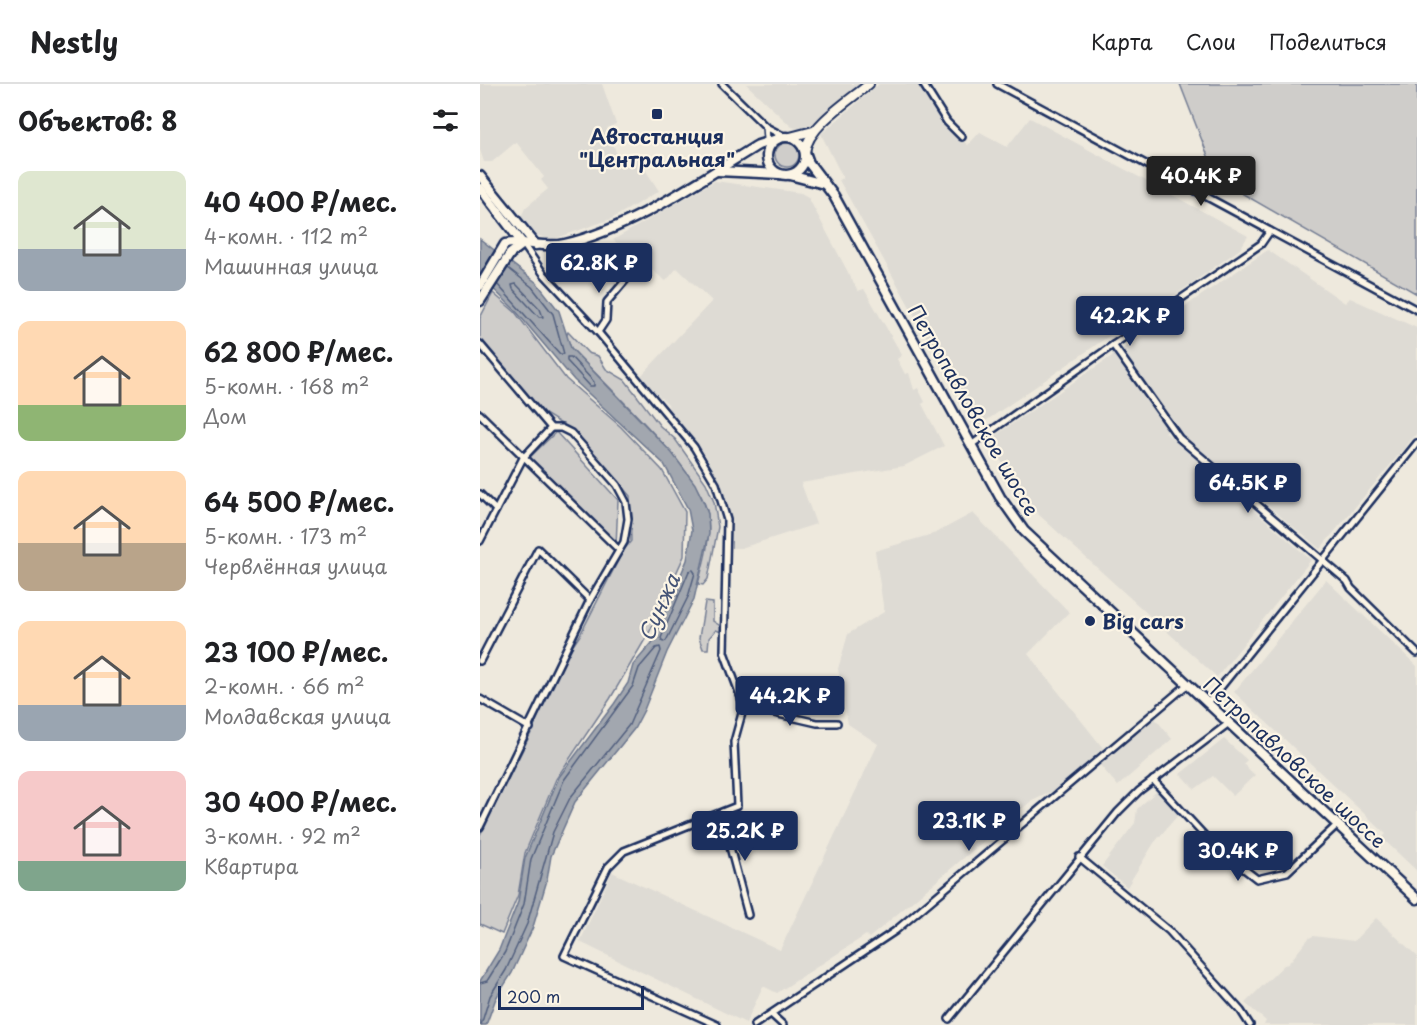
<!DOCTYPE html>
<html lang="ru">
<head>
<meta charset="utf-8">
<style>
	:root { --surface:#fff; --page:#f2f2f2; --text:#202124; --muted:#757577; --line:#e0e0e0; --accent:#1b2f5e }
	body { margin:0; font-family:"Playpen Sans",sans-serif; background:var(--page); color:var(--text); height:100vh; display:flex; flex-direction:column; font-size:22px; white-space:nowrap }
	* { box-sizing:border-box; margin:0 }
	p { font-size:20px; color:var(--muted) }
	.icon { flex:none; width:33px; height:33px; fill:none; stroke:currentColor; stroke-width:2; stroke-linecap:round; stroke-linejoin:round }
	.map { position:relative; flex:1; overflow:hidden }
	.drawer { display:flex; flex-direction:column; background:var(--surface); width:480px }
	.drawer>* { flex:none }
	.scale { position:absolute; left:18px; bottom:15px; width:146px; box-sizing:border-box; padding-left:6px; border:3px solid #1b2f5e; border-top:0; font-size:16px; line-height:21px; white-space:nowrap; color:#1b2f5e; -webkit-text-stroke:4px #fcf5e5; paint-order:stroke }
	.price { position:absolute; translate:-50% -51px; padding:0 14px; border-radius:6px; background:var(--accent); color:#fff; font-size:20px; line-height:39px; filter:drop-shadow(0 2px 3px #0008) }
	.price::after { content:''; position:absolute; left:50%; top:36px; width:18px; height:14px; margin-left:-9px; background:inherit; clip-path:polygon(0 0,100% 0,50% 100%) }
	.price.active { background:#222; color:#fff }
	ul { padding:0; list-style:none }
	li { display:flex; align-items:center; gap:18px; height:150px; padding:0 18px }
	li span { display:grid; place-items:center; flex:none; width:168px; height:120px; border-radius:12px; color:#555 }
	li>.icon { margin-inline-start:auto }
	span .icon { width:72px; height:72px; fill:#fffc; stroke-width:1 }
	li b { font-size:26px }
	h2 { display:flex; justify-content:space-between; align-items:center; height:72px; padding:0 18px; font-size:26px }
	header { display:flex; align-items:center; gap:36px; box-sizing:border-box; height:84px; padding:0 30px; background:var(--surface); border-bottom:2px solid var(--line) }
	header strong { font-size:28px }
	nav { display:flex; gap:33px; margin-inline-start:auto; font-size:21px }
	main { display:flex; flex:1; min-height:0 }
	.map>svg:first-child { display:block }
	.built { fill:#dedbd4 }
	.green { fill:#cfcdca; stroke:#757e94; stroke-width:1.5 }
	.water { fill:#a2a7af; stroke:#6c778f; stroke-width:1.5 }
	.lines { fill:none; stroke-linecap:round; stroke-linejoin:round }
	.shore { stroke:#515f7e; stroke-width:1.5 }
	.street-casing { stroke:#1b2f5e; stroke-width:10 }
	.secondary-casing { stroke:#1b2f5e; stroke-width:12 }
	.primary-casing { stroke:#1b2f5e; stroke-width:13 }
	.street { stroke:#fcf5e5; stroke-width:5 }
	.secondary { stroke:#fcf5e5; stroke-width:8 }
	.primary { stroke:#fcf5e5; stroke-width:8 }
	.poi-dot { fill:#1b2f5e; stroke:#fcf5e5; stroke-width:2 }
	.labels { text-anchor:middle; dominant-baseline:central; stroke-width:4.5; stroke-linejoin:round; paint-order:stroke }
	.poi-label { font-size:20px; font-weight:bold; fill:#1b2f5e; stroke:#fcf5e5 }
	.street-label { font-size:20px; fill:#1b2f5e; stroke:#fcf5e5 }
	.water-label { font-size:21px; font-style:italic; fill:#445376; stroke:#fcf5e5 }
</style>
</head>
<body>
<header>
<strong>Nestly</strong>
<nav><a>Карта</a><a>Слои</a><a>Поделиться</a></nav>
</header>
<main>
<section class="drawer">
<h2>Объектов: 8<svg class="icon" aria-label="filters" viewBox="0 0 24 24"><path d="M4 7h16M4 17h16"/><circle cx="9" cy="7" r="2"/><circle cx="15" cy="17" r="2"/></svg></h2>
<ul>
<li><span style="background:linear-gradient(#dfe7d0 65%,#9aa5b1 0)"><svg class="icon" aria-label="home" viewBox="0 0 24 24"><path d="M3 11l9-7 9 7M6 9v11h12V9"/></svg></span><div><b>40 400 ₽/мес.</b><p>4-комн. · 112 m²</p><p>Машинная улица</p></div></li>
<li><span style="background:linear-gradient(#ffd9b3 70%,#8fb573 0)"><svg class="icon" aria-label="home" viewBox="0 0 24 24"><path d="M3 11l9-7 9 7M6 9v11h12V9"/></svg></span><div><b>62 800 ₽/мес.</b><p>5-комн. · 168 m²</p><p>Дом</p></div></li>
<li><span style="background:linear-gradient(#ffd9b3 60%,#b9a48a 0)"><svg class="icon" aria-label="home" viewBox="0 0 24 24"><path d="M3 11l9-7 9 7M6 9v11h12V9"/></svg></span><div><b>64 500 ₽/мес.</b><p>5-комн. · 173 m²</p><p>Червлённая улица</p></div></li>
<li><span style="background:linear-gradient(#ffd9b3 70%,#9aa5b1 0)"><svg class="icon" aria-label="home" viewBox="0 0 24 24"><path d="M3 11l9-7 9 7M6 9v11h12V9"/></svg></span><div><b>23 100 ₽/мес.</b><p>2-комн. · 66 m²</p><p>Молдавская улица</p></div></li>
<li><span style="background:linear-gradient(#f6c9c9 75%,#7fa58c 0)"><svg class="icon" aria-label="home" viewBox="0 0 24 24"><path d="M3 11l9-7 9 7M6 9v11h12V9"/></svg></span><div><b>30 400 ₽/мес.</b><p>3-комн. · 92 m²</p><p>Квартира</p></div></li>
</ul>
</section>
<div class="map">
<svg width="937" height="941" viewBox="0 0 937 941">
	<rect width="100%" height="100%" fill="#eee9dd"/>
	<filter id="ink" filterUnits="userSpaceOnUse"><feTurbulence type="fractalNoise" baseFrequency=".0167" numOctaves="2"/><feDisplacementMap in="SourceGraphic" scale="12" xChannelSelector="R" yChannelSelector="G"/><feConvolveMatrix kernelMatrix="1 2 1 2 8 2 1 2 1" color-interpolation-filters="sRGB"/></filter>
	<g filter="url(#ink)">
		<g class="built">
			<path d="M 0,0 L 122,0 L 136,40 L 127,44 L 139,76 L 155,70 L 179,107 L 131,135 L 71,156 L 56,151 L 41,133 L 45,124 L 68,105 L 61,96 L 64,93 L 36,58 L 12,78 L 4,78 L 0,66 Z"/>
			<path d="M 266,0 L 382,0 L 328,44 L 319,45 L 312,43 Z"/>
			<path d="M 399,0 L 437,0 L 467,44 L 488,61 L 500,48 L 527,63 L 550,34 L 768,152 L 760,165 L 684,219 L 681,216 L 497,343 L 359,96 L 363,94 L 341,50 Z"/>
			<path d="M 235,97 L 321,109 L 328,113 L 378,207 L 384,205 L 422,271 L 417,275 L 425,290 L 429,289 L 434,306 L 438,304 L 445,318 L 442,320 L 464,362 L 424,382 L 321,399 L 336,440 L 261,464 L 249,464 L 248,424 L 239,396 L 225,370 L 189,328 L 188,320 L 159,294 L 232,217 L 197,184 L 186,197 L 133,156 Z"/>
			<path d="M 788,166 L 865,219 L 870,214 L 937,244 L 937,349 L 840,465 L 695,345 L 685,348 L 831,476 L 737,593 L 558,430 L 507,357 Z"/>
			<path d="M 493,429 L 589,528 L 548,570 L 623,664 L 577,705 L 550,718 L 389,854 L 386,851 L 297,909 L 283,902 L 266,939 L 100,858 L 132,788 L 300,866 L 398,660 L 368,640 L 358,585 L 368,550 L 404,528 L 395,467 L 456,449 Z"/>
			<path d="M 846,496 L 937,582 L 937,787 L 902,754 L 906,750 L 754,608 Z"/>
			<path d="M 674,633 L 692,655 L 638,702 L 619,680 Z"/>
			<path d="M 744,655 L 767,676 L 763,680 L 775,691 L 753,712 L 733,692 L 715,705 L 700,690 Z"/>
			<path d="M 677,707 L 695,722 L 698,731 L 674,759 L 647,803 L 622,782 L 655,739 L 657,725 Z"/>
			<path d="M 896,834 L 937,872 L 937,941 L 784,941 L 786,937 L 765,919 L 804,881 L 808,880 L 829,854 L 833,852 L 874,857 Z"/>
		</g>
		<g class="green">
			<path d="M 700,0 L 937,0 L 937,210 L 737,95 Z"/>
			<circle cx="307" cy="71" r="12"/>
			<path d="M 13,209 L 35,228 L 86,295 L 141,343 L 182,386 L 205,428 L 204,472 L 170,547 L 130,615 L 76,695 L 45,769 L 38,811 L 22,850 L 0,840 L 0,751 L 51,649 L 80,581 L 100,551 L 143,467 L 151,457 L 150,412 L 96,349 L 62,328 L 0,261 L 0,234 Z"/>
			<path d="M 88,248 L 108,269 L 118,272 L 126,285 L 145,296 L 180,342 L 195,355 L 226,399 L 234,418 L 238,443 L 228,495 L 223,501 L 218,500 C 224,478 231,456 228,432 C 223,389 123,299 91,264 L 86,253 Z"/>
			<path d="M 76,348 L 138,416 L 136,462 L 47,376 Z"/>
			<path d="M 225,518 L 233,519 L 233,537 L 242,543 L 241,548 L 236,546 L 229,554 L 228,565 L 223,565 L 219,554 Z"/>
		</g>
		<path class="water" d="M 0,155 L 57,199 L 79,227 L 91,264 L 192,369 L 215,400 L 224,419 L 228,430 L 229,450 L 214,515 L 187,568 L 164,626 L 154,645 L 95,718 L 71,772 L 67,796 L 53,843 L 32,889 L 16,914 L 6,941 L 0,941 L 0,897 L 19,866 L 38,818 L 45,774 L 79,693 L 134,620 L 148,599 L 153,581 L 172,559 L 207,476 L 212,446 L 208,425 L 184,380 L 94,296 L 35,226 L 0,192 Z"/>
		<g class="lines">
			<g class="shore">
				<path d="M 17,200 L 80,270 L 84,270 L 73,230 L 52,203 L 28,184"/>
				<path d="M 36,200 L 60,225 L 63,233 L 59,233 L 33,205 L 32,201 Z"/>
				<path d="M 87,273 L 91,273 L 114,298 L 114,302 L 110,302 L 87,277 Z"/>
				<path d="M 213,486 L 215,489 L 208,513 L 186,557 L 183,558 L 181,554 L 209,487 Z"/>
				<path d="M 0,899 L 7,897 L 25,868 L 44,820 L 51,775 L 84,696 L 153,602 L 159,584 L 176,564 L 180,563 L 181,567 L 149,641 L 90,714 L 73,748 L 47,840 L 26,886 L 10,912 L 1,941"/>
			</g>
			<g class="street-casing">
				<g id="street">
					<path d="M 242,0 L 286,43 L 305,53"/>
					<path d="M 443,0 L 467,38 L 482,53"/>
					<path d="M 517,0 L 937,226"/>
					<path d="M 286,43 L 288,67"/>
					<path d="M 43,160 L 63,189 L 118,248 L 214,363 L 236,400 L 247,436 L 244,568 L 264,622 L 254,658 L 257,722 L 144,767 L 128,783 L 84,872 L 237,941"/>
					<path d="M 118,248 L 126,236 L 127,218 L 150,191"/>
					<path d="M 0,260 L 71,344 L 81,344 L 91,349 L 137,401 L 146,418 L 148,435 L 144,458 L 110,516 L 0,743"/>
					<path d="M 633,261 L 699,354 L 867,497 L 871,504 L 937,569"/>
					<path d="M 0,330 L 139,466"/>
					<path d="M 491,361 L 633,261 L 781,160 L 790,147"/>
					<path d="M 0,410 L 16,426"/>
					<path d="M 0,457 L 43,374 L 71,344"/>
					<path d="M 0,577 L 58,465 L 110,516"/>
					<path d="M 0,615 L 50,644"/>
					<path d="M 728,619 L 937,359"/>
					<path d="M 264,622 L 337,639 L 357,639"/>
					<path d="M 673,696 L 734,762 L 777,795 L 807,788 L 858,740"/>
					<path d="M 241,729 L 268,831"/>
					<path d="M 599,773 L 689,847 L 761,927 L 770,941"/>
					<path d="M 291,930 L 303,941"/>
					<path d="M 469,935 L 638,728 L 659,707 L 749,639"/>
					<path d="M 274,941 L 415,847 L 708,600"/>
				</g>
			</g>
			<g class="secondary-casing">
				<g id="secondary">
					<path d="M 310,53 L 333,47"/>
					<path d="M 325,68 C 328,42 369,17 389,0"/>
				</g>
			</g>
			<g class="primary-casing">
				<g id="primary">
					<circle cx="306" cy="72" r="19"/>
					<path d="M 325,68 L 329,79 L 354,112 L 520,413 L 544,447 L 937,815"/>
					<path d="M 237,87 L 299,90"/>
					<path d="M 310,91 L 344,100"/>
					<path d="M 0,92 L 56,161"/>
					<path d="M 0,104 L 43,160"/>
					<path d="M 0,202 L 25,160 C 45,156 65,165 85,160 C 153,144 218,97 278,61 L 300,54"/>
					<path d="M 0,217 L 30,170 L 43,160"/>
				</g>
			</g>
			<use href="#street" class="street"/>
			<use href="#secondary" class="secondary"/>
			<use href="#primary" class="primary"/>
		</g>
	</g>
	<g class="poi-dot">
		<rect x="171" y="24" width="12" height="12" rx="3"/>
		<circle cx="610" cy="537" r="6"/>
	</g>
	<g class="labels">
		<g class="poi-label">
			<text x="177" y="52">Автостанция<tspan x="177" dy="23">"Центральная"</tspan></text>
			<text x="622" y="537" text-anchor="start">Big cars</text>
		</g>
		<g class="street-label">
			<text transform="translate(494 326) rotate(60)">Петропавловское шоссе</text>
			<text transform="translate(815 678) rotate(43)">Петропавловское шоссе</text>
		</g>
		<g class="water-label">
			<text transform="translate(178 523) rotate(-66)">Сунжа</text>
		</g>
	</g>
</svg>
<div class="scale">200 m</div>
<b class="price active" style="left:721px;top:123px">40.4K ₽</b>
<b class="price" style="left:119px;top:210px">62.8K ₽</b>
<b class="price" style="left:650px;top:263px">42.2K ₽</b>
<b class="price" style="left:768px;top:430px">64.5K ₽</b>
<b class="price" style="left:310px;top:643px">44.2K ₽</b>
<b class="price" style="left:489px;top:768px">23.1K ₽</b>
<b class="price" style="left:265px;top:778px">25.2K ₽</b>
<b class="price" style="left:758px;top:798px">30.4K ₽</b>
</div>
</main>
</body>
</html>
